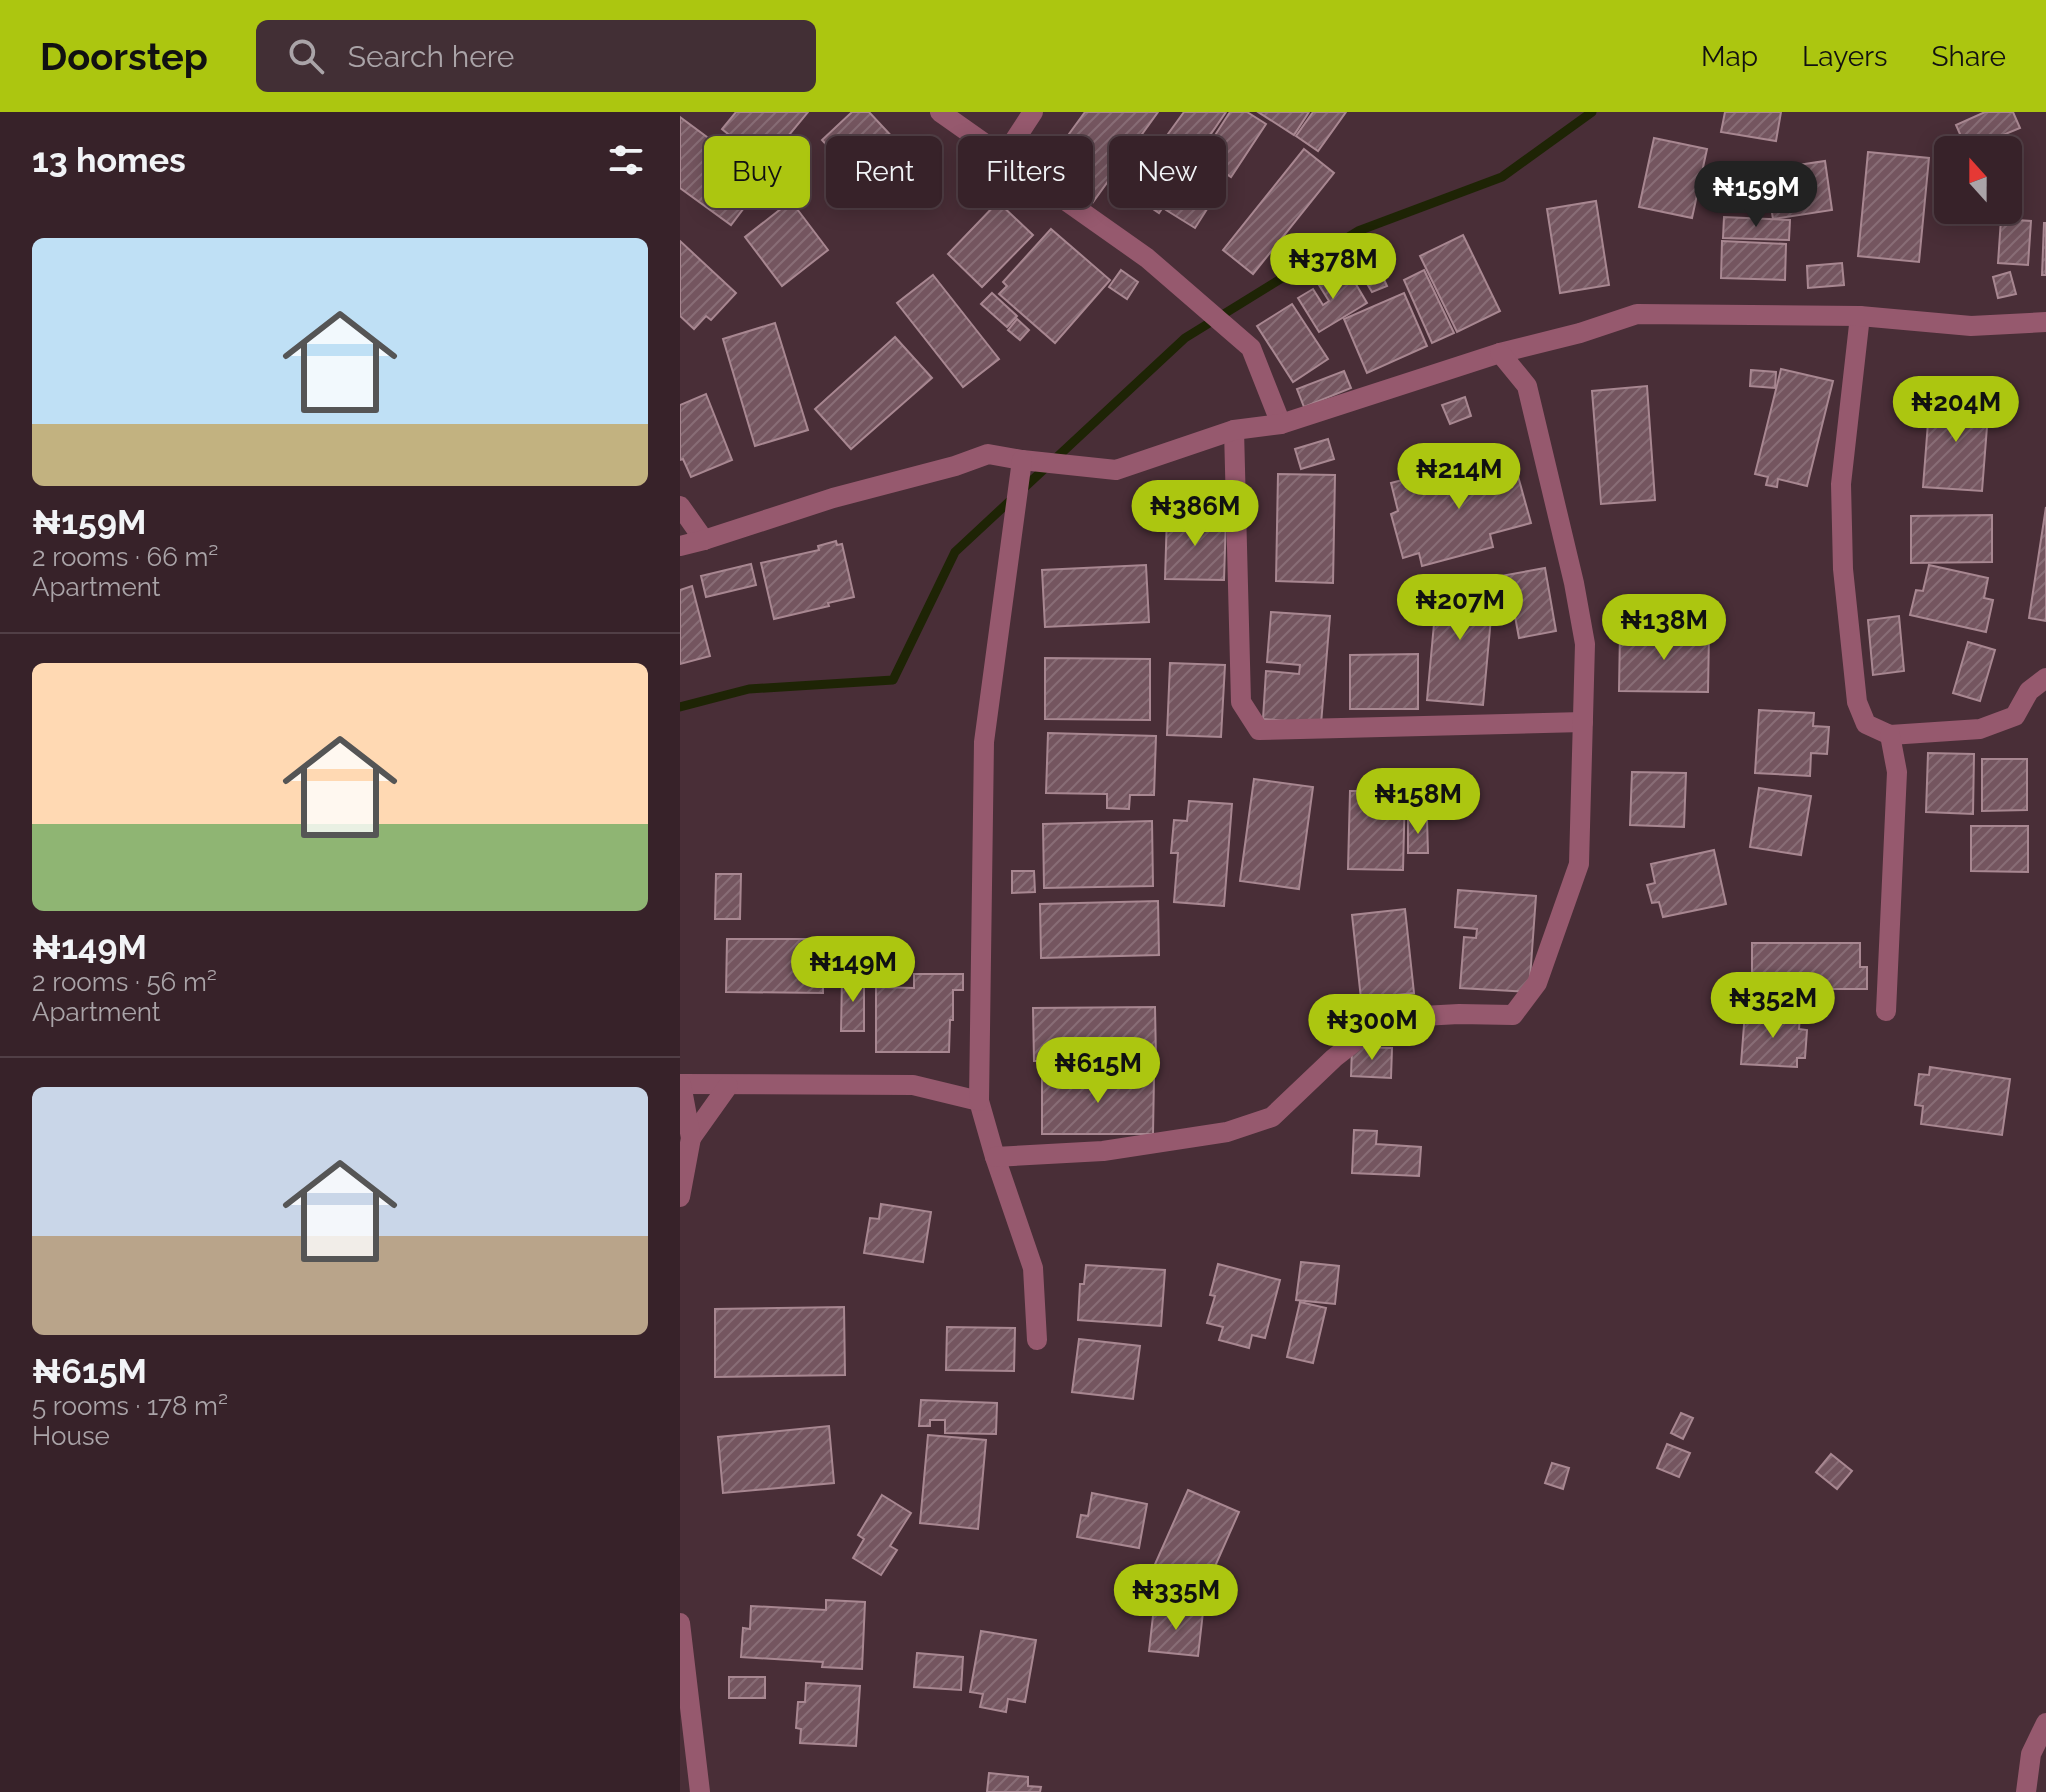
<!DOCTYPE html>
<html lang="en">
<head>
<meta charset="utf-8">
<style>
	:root { --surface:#372229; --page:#422f35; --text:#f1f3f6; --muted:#aaa4a8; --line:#513f46; --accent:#acc610 }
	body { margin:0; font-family:Raleway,sans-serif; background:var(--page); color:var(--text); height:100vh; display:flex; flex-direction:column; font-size:30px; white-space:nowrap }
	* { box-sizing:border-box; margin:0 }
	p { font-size:26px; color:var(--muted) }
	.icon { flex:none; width:44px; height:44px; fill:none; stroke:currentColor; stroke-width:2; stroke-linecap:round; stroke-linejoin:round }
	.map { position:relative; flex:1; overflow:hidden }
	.panel { display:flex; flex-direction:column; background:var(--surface); width:680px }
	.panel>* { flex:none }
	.top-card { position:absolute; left:24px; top:24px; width:760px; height:72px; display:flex; gap:16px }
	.needle { width:52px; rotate:339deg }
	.controls { position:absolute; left:1254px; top:24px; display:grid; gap:16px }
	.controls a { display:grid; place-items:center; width:88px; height:88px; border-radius:12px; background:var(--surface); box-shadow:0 4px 20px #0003,0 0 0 2px var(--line); font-size:40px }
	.price { position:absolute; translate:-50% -68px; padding:0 18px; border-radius:28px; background:var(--accent); color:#111; font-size:26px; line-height:52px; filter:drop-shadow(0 2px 4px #0008) }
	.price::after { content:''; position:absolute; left:50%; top:48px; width:24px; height:18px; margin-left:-12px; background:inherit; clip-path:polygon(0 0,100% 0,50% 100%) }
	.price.current { background:#222; color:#fff }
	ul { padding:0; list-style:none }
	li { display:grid; align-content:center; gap:16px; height:424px; padding:0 32px }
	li+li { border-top:2px solid var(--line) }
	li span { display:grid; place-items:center; height:248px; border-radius:12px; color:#555 }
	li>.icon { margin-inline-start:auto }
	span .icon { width:144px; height:144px; fill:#fffc; stroke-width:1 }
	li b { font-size:34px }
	h2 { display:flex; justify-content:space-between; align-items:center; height:96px; padding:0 32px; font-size:34px }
	.tag { padding:0 28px; border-radius:12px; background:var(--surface); box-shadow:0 4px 20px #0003,0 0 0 2px var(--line); font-size:28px; line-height:72px }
	.tag.current { background:var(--accent); color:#111 }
	header { display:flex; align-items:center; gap:48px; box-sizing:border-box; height:112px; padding:0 40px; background:var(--accent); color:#111 }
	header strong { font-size:38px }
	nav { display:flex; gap:44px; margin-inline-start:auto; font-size:28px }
	.search { width:560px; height:72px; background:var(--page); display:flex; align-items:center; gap:20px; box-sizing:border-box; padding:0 28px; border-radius:12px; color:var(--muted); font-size:30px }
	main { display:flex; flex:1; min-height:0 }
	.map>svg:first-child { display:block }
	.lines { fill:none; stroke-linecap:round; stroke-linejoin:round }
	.stream { stroke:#1e2405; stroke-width:9 }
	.building { fill:url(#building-hatch); stroke:#a88791; stroke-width:2 }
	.minor { stroke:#96596e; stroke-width:20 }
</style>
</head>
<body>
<header>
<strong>Doorstep</strong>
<div class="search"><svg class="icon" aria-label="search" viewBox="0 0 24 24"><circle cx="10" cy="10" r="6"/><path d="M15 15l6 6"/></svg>Search here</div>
<nav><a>Map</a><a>Layers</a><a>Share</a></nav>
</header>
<main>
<section class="panel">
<h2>13 homes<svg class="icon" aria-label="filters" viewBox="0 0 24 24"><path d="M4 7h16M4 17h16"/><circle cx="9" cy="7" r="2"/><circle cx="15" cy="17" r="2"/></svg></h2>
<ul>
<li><span style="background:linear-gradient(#bfe0f5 75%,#c2b280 0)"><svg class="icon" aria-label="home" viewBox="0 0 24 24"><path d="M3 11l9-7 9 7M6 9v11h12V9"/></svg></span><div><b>₦159M</b><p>2 rooms · 66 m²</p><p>Apartment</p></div></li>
<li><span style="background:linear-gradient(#ffd9b3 65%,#8fb573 0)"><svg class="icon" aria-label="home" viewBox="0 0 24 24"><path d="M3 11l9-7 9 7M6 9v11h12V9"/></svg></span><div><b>₦149M</b><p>2 rooms · 56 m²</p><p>Apartment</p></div></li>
<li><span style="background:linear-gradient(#c9d6e8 60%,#b9a48a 0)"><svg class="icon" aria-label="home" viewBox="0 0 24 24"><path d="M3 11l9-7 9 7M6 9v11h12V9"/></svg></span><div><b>₦615M</b><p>5 rooms · 178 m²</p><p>House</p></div></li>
</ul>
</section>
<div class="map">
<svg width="1366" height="1680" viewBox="0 0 1366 1680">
	<defs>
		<pattern id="building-hatch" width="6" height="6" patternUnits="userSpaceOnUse" patternTransform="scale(2)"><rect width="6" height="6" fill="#74555f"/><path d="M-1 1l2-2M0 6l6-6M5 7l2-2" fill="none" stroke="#886d76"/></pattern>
	</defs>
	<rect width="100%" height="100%" fill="#492e37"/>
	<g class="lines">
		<path class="stream" d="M 0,595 L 69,577 L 213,568 L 275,440 L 505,226 L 678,119 L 822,65 L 912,0"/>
	</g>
	<g class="building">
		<path d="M 56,0 L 128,0 L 85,52 L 42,17 Z"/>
		<path d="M 172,0 L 189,0 L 244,59 L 204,95 L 142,28 Z"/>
		<path d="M 405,0 L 478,0 L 413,90 L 365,55 Z"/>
		<path d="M 504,0 L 546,0 L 517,42 L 488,22 Z"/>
		<path d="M 550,0 L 567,0 L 586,12 L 551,65 L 521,45 Z"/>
		<path d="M 578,0 L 629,0 L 614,23 Z"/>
		<path d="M 633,0 L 666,0 L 638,39 L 616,24 Z"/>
		<path d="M 1045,0 L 1101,0 L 1096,29 L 1041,20 Z"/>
		<path d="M 1305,0 L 1333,0 L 1340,16 L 1287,38 L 1276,13 Z"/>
		<path d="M 0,5 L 85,68 L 51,113 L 0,76 Z"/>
		<path d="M 974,26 L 1027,37 L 1012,106 L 959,95 Z"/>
		<path d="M 484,32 L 513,50 L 479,101 L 451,82 Z"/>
		<path d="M 624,37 L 654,61 L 573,162 L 543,138 Z"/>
		<path d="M 1188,40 L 1249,46 L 1239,150 L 1178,144 Z"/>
		<path d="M 1145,49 L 1152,98 L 1093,107 L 1085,58 Z"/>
		<path d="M 514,53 L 543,72 L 515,116 L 486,98 Z"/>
		<path d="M 111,89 L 148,138 L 102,174 L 65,125 Z"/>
		<path d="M 916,89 L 929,173 L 880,181 L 867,97 Z"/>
		<path d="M 318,90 L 353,123 L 302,175 L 268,142 Z"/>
		<path d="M 1044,105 L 1110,108 L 1109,128 L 1043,126 Z"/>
		<path d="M 1321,107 L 1351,109 L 1348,153 L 1318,151 Z"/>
		<path d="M 1364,111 L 1366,111 L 1366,163 L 1362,163 Z"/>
		<path d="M 371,117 L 430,168 L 375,231 L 319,182 L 327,174 L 323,170 Z"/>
		<path d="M 783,123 L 820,199 L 777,220 L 740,144 Z"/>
		<path d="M 0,129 L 56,181 L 31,208 L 26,204 L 14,217 L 0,204 Z"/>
		<path d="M 1042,129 L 1106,132 L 1105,168 L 1041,166 Z"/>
		<path d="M 1162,151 L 1164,173 L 1128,176 L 1127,154 Z"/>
		<path d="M 667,157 L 687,191 L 639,220 L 618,186 L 633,177 L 643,193 L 649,189 L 639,173 Z"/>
		<path d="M 441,158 L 458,170 L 447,187 L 429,175 Z"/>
		<path d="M 744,158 L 774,221 L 752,231 L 724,168 Z"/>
		<path d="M 1330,160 L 1336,182 L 1318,186 L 1313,165 Z"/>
		<path d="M 253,163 L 319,247 L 283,275 L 217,191 Z"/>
		<path d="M 702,163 L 707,174 L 692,180 L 686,170 Z"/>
		<path d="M 312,181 L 337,204 L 327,215 L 301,192 Z"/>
		<path d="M 724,181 L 747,234 L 687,261 L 664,207 Z"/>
		<path d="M 612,192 L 648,247 L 613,270 L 577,214 Z"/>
		<path d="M 337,207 L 349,218 L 340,228 L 328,218 Z"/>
		<path d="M 95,211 L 128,318 L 75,334 L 43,227 Z"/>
		<path d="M 215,225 L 252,266 L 171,337 L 135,297 Z"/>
		<path d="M 1101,257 L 1153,269 L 1127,374 L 1098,367 L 1097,375 L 1086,373 L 1088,365 L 1075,362 Z"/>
		<path d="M 1071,258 L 1096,260 L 1095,276 L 1070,274 Z"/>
		<path d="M 664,259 L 671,276 L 624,295 L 617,277 Z"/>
		<path d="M 967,274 L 975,388 L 921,392 L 912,279 Z"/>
		<path d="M 26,282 L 52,348 L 11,365 L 3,347 L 0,348 L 0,293 Z"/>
		<path d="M 785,285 L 791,304 L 770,312 L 762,293 Z"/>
		<path d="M 1250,285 L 1309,289 L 1302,379 L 1243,375 Z"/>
		<path d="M 648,327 L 654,347 L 621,357 L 615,337 Z"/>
		<path d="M 831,339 L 851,411 L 810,422 L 813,435 L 742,454 L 739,441 L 723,446 L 711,402 L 718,399 L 711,371 L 749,361 L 754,377 L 796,365 L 792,350 Z"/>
		<path d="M 598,362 L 655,363 L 653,471 L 596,469 Z"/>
		<path d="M 1366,395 L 1366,509 L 1349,506 Z"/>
		<path d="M 487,403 L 546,405 L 544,468 L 485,467 Z"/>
		<path d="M 1312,403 L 1312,450 L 1231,451 L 1231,404 Z"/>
		<path d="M 156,429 L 157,433 L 162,432 L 174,485 L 148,491 L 149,494 L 94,507 L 81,451 L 139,438 L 138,434 Z"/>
		<path d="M 71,452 L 76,473 L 26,485 L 21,464 Z"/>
		<path d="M 466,453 L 469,510 L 365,515 L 362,458 Z"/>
		<path d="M 1249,453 L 1308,466 L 1304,486 L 1313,488 L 1306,520 L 1230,503 L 1236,478 L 1243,479 Z"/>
		<path d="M 865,456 L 876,519 L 839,526 L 832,488 L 826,490 L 821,464 Z"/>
		<path d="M 758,468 L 814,473 L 803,593 L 747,588 Z"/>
		<path d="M 12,474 L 30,544 L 0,552 L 0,478 Z"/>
		<path d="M 591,500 L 650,504 L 641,612 L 583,607 L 586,559 L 619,562 L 620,553 L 587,550 Z"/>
		<path d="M 1219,504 L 1224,559 L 1193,563 L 1188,508 Z"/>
		<path d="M 940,520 L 1029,521 L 1028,580 L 939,579 Z"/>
		<path d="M 1288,530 L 1315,538 L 1300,589 L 1273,581 Z"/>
		<path d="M 738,542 L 738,597 L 670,597 L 670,543 Z"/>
		<path d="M 365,546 L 470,547 L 470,608 L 365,607 Z"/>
		<path d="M 490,551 L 545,553 L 541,625 L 487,623 Z"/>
		<path d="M 1079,598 L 1134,601 L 1133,614 L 1149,615 L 1147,642 L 1131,641 L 1130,664 L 1075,661 Z"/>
		<path d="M 368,621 L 476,624 L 474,683 L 450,683 L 449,697 L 427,696 L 427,682 L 366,681 Z"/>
		<path d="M 1248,641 L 1294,642 L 1293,702 L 1246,700 Z"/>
		<path d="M 1302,647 L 1347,647 L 1347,698 L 1302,699 Z"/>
		<path d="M 952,660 L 1006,661 L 1004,715 L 950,713 Z"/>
		<path d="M 574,667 L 633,675 L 619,777 L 560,769 Z"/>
		<path d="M 685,670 L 703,670 L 702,677 L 725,678 L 723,758 L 668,757 L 670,679 L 686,679 Z"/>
		<path d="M 1079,676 L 1131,684 L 1121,743 L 1070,735 Z"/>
		<path d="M 509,689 L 552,692 L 544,794 L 494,790 L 498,741 L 491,741 L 494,708 L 507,709 Z"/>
		<path d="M 747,707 L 748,741 L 728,741 L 728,708 Z"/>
		<path d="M 472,709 L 473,774 L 364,776 L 363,712 Z"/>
		<path d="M 1291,714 L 1348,714 L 1348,760 L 1291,759 Z"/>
		<path d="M 1034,738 L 1046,792 L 983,805 L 979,790 L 972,791 L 967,773 L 975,771 L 971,752 Z"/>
		<path d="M 332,759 L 354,759 L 355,780 L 332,781 Z"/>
		<path d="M 36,762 L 61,762 L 60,807 L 35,807 Z"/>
		<path d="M 778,778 L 856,784 L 849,880 L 780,876 L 784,825 L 796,826 L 797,817 L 775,815 Z"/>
		<path d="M 478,789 L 479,843 L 361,846 L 360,792 Z"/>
		<path d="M 725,797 L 734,881 L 681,887 L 672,803 Z"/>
		<path d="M 47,827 L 143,827 L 143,881 L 46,880 Z"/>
		<path d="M 1072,831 L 1180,831 L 1180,855 L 1187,855 L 1187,877 L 1072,877 Z"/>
		<path d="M 217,853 L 218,867 L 197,868 L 196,854 Z"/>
		<path d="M 234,862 L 283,862 L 283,878 L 273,878 L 273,908 L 270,908 L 269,940 L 196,940 L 196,875 L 234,876 Z"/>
		<path d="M 162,864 L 184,864 L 184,919 L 161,919 Z"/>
		<path d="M 475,895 L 476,948 L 354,949 L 353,896 Z"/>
		<path d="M 1065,900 L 1120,904 L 1119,917 L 1127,918 L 1125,946 L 1117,946 L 1117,955 L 1061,952 Z"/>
		<path d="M 672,935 L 712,936 L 711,966 L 671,964 Z"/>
		<path d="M 1250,955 L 1330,967 L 1322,1023 L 1241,1012 L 1243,994 L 1235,993 L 1239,962 L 1249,963 Z"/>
		<path d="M 362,965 L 474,965 L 473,1022 L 362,1022 Z"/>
		<path d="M 674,1018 L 697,1019 L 696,1032 L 741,1035 L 739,1064 L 672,1061 Z"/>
		<path d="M 201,1092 L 251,1100 L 243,1150 L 184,1141 L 190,1106 L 199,1107 Z"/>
		<path d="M 621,1150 L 659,1154 L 655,1192 L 616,1188 Z"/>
		<path d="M 538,1152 L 600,1168 L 585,1226 L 572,1223 L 569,1236 L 539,1228 L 543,1215 L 527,1211 L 535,1184 L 530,1183 Z"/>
		<path d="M 406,1153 L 485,1158 L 481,1214 L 398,1208 L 400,1172 L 404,1172 Z"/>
		<path d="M 620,1190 L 646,1196 L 633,1251 L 607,1245 Z"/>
		<path d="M 164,1195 L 165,1263 L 35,1265 L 35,1197 Z"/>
		<path d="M 267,1215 L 335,1216 L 334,1259 L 266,1258 Z"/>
		<path d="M 399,1227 L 460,1234 L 453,1287 L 392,1280 Z"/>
		<path d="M 241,1288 L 317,1291 L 316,1322 L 265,1321 L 265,1308 L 250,1308 L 250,1314 L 239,1314 Z"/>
		<path d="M 1001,1301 L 1013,1306 L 1003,1327 L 991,1321 Z"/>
		<path d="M 149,1314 L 154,1371 L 43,1381 L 38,1325 Z"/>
		<path d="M 248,1323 L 306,1328 L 298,1417 L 240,1411 Z"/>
		<path d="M 987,1332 L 1010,1341 L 999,1365 L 977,1356 Z"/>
		<path d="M 1151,1342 L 1172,1359 L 1157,1377 L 1136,1360 Z"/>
		<path d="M 872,1351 L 889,1356 L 883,1377 L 865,1371 Z"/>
		<path d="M 508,1378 L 559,1400 L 518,1493 L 490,1481 L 487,1487 L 464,1477 Z"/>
		<path d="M 412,1381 L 467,1392 L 459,1436 L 397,1425 L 401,1403 L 408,1404 Z"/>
		<path d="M 202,1383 L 231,1401 L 210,1434 L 217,1438 L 201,1463 L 173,1446 L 184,1427 L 178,1423 Z"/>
		<path d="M 146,1488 L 185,1490 L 182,1557 L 142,1555 L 143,1550 L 61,1545 L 63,1516 L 70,1517 L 71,1494 L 146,1498 Z"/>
		<path d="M 474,1495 L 523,1500 L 518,1544 L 469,1539 Z"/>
		<path d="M 301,1519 L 356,1528 L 345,1590 L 328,1587 L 326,1600 L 300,1595 L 303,1582 L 290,1580 Z"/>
		<path d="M 237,1541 L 283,1545 L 281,1578 L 234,1575 Z"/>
		<rect x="49" y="1565" width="36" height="21"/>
		<path d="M 126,1571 L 180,1574 L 176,1634 L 120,1631 L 121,1617 L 116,1616 L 118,1590 L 125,1590 Z"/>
		<path d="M 309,1661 L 348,1665 L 348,1674 L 361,1675 L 360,1680 L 307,1680 Z"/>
	</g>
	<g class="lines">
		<g class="minor">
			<path d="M 260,0 L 467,146 L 571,236 L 601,312"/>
			<path d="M 323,46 L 353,0"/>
			<path d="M 1180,204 L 1161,372 L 1163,457 L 1177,590 L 1186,612 L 1210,623 L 1300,617 L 1335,604 L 1349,579 L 1366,566"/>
			<path d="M 554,318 L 561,590 L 579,618 L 903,610"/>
			<path d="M 0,394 L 24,428"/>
			<path d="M 0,434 L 24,428 L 153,386 L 275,354 L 308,342 L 342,348 L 436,358 L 554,318 L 601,312 L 820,241 L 900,221 L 957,202 L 1180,204 L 1291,214 L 1366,210"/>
			<path d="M 1206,899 L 1217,660 L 1210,623"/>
			<path d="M 0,972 L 233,973 L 299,989 L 315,1045 L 353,1156 L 357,1228"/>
			<path d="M 299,989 L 304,630 L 342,348"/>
			<path d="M 11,1026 L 48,974"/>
			<path d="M 315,1045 L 423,1039 L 547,1020 L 592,1005 L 654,946 L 705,906 L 779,902 L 833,903 L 857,871 L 899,752 L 905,532 L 894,471 L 847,274 L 820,241"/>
			<path d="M 0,1085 L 11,1026 L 1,972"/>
			<path d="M 0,1511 L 20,1680"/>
			<path d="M 1346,1680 L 1351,1642 L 1366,1611"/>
		</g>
	</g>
</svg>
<div class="controls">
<a><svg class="needle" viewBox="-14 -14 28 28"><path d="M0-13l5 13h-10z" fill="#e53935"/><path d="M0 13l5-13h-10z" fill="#aaa4a8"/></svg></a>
</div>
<b class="price current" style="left:1076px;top:117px">₦159M</b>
<b class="price" style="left:653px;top:189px">₦378M</b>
<b class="price" style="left:1276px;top:332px">₦204M</b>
<b class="price" style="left:779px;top:399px">₦214M</b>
<b class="price" style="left:515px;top:436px">₦386M</b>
<b class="price" style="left:780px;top:530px">₦207M</b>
<b class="price" style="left:984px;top:550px">₦138M</b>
<b class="price" style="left:738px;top:724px">₦158M</b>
<b class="price" style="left:173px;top:892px">₦149M</b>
<b class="price" style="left:1093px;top:928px">₦352M</b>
<b class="price" style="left:692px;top:950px">₦300M</b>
<b class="price" style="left:418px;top:993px">₦615M</b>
<b class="price" style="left:496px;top:1520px">₦335M</b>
<div class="top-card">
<a class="tag current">Buy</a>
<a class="tag">Rent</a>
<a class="tag">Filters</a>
<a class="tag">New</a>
</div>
</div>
</main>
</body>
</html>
